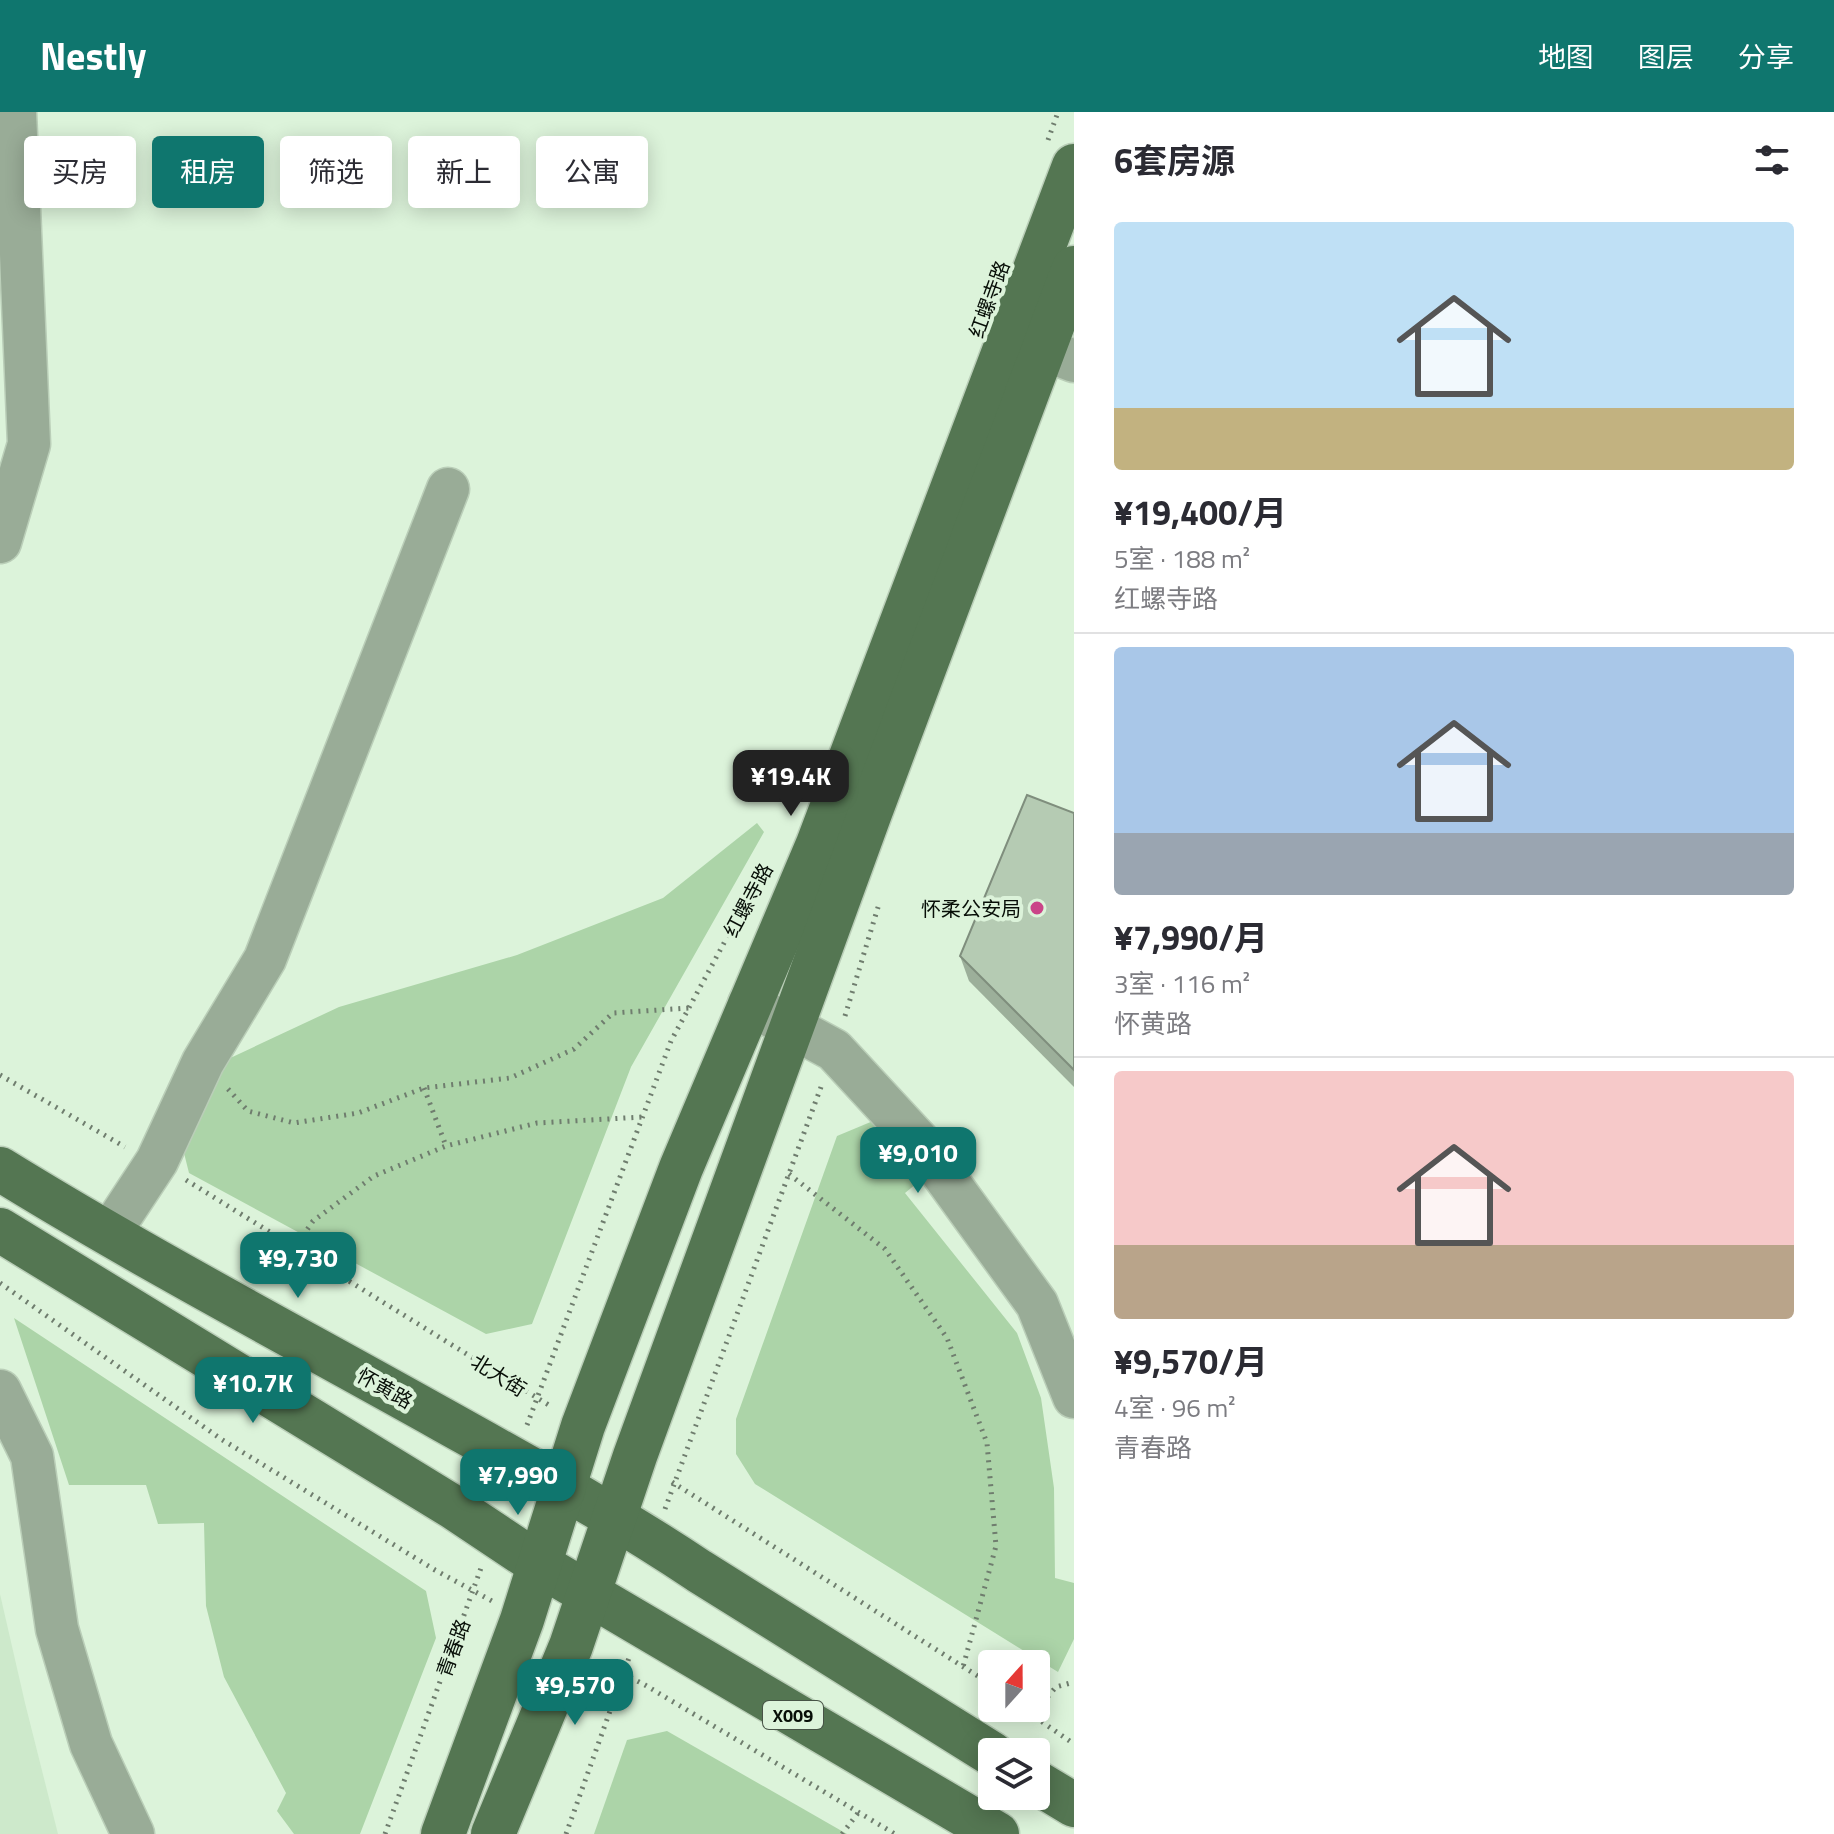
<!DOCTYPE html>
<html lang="zh">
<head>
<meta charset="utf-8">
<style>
	:root { --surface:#fff; --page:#f2f2f3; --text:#2b2b33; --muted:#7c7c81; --line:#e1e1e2; --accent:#0f766e }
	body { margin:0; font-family:"Titillium Web","Noto Sans SC",sans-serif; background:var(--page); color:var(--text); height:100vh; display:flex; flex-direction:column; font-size:30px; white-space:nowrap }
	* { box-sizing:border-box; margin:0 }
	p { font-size:26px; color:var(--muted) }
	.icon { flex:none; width:44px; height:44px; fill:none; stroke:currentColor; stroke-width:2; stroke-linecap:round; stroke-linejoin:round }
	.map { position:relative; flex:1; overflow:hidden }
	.panel { display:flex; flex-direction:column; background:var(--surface); width:760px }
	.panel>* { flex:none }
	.banner { position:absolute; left:24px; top:24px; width:760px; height:72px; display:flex; gap:16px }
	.needle { width:52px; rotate:21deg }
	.fabs { position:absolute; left:978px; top:1538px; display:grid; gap:16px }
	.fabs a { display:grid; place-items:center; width:72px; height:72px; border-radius:8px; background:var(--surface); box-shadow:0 4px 20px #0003; font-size:40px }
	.price { position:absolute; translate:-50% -68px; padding:0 18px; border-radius:16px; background:var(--accent); color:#fff; font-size:26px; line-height:52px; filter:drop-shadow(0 2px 4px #0008) }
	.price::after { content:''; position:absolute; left:50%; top:48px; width:24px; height:18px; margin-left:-12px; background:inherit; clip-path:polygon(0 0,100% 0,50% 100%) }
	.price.on { background:#222; color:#fff }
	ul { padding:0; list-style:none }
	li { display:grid; align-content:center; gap:16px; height:424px; padding:0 40px }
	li+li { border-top:2px solid var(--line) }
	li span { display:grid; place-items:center; height:248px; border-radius:8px; color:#555 }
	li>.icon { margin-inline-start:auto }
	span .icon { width:144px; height:144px; fill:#fffc; stroke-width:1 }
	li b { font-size:34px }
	h2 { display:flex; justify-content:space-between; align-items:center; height:96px; padding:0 40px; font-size:34px }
	.chip { padding:0 28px; border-radius:8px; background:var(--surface); box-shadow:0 4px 20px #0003; font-size:28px; line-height:72px }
	.chip.on { background:var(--accent); color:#fff }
	header { display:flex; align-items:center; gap:48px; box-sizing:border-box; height:112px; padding:0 40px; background:var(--accent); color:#fff }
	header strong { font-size:38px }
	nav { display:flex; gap:44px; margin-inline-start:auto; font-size:28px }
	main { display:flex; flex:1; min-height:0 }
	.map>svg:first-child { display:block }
	.built { fill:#cde9cb }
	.green { fill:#acd4a8 }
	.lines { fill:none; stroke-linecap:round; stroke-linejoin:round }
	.minor-casing { stroke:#baceb8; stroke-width:45 }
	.major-casing { stroke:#baceb8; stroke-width:47 }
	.path { stroke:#6f7d6e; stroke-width:5; stroke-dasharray:2 6; stroke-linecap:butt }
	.minor { stroke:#99ac97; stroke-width:42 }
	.major { stroke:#547652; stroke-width:44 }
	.wall { fill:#9caf9a }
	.building { fill:#b5cbb3; stroke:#7f8e7d; stroke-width:2 }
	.poi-dot { fill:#ca4588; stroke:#dcf3da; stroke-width:3 }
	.labels { text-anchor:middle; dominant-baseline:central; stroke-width:8; stroke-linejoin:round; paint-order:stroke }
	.shield { fill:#dcf3da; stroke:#475346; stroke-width:2 }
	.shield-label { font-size:18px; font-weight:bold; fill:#070e07 }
	.street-label { font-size:20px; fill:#070e07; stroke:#dcf3da }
	.poi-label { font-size:20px; fill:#070e07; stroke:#dcf3da; text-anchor:end }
</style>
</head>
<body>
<header>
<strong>Nestly</strong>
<nav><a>地图</a><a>图层</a><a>分享</a></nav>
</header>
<main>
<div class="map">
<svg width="1074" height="1722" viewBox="0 0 1074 1722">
	<rect width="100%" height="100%" fill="#dcf3da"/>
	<path class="built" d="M 0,1482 L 25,1591 L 58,1722 L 0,1722 Z"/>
	<g class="green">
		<path d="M 757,711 L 764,720 L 631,955 L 532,1212 L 486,1222 L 189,1061 L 182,1033 L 226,948 L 339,895 L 517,843 L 663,786 Z"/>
		<path d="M 873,1009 L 928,1062 L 905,1081 L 1017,1221 L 1041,1286 L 1054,1376 L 1055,1466 L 1074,1471 L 1074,1527 L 1058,1560 L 755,1372 L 736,1342 L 736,1307 L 837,1024 Z"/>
		<path d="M 14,1206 L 426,1479 L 436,1526 L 360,1722 L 294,1722 L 277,1699 L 286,1681 L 224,1565 L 206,1494 L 204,1411 L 158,1412 L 146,1373 L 69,1373 Z"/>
		<path d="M 667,1619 L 847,1722 L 594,1722 L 627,1628 Z"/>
	</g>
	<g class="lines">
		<g class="minor-casing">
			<g id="minor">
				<path d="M 1012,225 L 1074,249"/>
				<path d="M 0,430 L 29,332 L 15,0"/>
				<path d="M 749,892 L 834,938 L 921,1032 L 1037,1192 L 1074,1285"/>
				<path d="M 109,1122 L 157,1049 L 203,950 L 265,847 L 448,377"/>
				<path d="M 0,1279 L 32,1344 L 57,1517 L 91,1632 L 133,1722"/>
			</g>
		</g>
		<g class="major-casing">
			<g id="major">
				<path d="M 0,1057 C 144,1146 295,1225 443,1308 C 529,1356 617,1404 699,1459 L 992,1642"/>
				<path d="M 0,1118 L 453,1395 L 540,1453 L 997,1722"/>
				<path d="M 1036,1670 L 1074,1693"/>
				<path d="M 443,1722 L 522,1508 L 583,1314 L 681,1056 L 818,732 L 1074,54"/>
				<path d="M 493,1722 L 571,1534 L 635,1344 L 870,701 L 1074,156"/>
			</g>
		</g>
		<g class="path">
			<path d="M 1048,28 L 1058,0"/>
			<path d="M 845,904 L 879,792"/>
			<path d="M 0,963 L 125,1035"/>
			<path d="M 424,976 L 446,1034"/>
			<path d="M 228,977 L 248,999 L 294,1011 L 358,1001 L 424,976 L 510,966 L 574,937 L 613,901 L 689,896"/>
			<path d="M 789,1062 L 885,1137 L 947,1226 L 987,1331 L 996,1434 L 963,1555"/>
			<path d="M 186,1068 L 552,1295"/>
			<path d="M 294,1137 L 313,1109 L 374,1064 L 446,1034 L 537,1011 L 643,1005"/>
			<path d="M 0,1171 L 221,1327 L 435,1458 L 492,1489"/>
			<path d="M 527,1313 L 671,929 L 764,757"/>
			<path d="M 672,1370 L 992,1573"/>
			<path d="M 665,1397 L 821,975"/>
			<path d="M 602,1551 L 645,1573 L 895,1722"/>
			<path d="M 1022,1596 L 1074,1632"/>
			<path d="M 1032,1603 L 1056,1575 L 1074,1570"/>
			<path d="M 385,1722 L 481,1456"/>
			<path d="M 566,1722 L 629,1546"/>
			<path d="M 842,1722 L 858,1701"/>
		</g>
		<use href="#minor" class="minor"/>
		<use href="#major" class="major"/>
	</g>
	<path class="wall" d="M 1074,701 L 1074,975 L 969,869 L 960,844 Z"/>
	<path class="building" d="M 1027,683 L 1074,701 L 1074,958 L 960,844 Z"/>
	<circle class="poi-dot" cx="1037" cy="796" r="8"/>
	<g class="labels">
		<rect class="shield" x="763" y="1589" width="60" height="28" rx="6"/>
		<g class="shield-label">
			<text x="793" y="1603">X009</text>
		</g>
		<g class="street-label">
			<text transform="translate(989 187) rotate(-70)">红螺寺路</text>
			<text transform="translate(748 788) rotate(-62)">红螺寺路</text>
			<text transform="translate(499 1263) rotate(32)">北大街</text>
			<text transform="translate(385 1276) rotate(29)">怀黄路</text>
			<text transform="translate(453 1536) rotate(-70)">青春路</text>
		</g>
		<g class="poi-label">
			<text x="1021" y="796">怀柔公安局</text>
		</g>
	</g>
</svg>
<div class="fabs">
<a><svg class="needle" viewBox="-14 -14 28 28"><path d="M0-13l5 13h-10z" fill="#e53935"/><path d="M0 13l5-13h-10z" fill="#7c7c81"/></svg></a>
<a><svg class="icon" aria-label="layers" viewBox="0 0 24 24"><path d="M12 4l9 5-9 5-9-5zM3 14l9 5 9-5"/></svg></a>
</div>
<b class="price on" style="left:791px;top:706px">¥19.4K</b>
<b class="price" style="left:918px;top:1083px">¥9,010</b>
<b class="price" style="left:298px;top:1188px">¥9,730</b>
<b class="price" style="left:253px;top:1313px">¥10.7K</b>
<b class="price" style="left:518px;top:1405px">¥7,990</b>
<b class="price" style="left:575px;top:1615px">¥9,570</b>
<div class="banner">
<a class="chip">买房</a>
<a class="chip on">租房</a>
<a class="chip">筛选</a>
<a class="chip">新上</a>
<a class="chip">公寓</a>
</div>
</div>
<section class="panel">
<h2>6套房源<svg class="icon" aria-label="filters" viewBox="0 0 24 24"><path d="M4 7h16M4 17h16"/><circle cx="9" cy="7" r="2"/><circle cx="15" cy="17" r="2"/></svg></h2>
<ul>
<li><span style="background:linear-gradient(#bfe0f5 75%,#c2b280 0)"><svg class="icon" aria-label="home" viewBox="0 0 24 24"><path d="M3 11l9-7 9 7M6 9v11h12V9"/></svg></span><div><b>¥19,400/月</b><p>5室 · 188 m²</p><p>红螺寺路</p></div></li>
<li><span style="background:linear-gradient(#a9c7e8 75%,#9aa5b1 0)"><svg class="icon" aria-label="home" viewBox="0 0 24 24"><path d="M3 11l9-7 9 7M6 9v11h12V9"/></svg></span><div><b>¥7,990/月</b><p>3室 · 116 m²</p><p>怀黄路</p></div></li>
<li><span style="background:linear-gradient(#f6c9c9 70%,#b9a48a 0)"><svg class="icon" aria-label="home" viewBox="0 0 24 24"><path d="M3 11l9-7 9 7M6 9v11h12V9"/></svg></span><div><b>¥9,570/月</b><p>4室 · 96 m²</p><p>青春路</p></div></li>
</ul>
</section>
</main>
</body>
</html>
